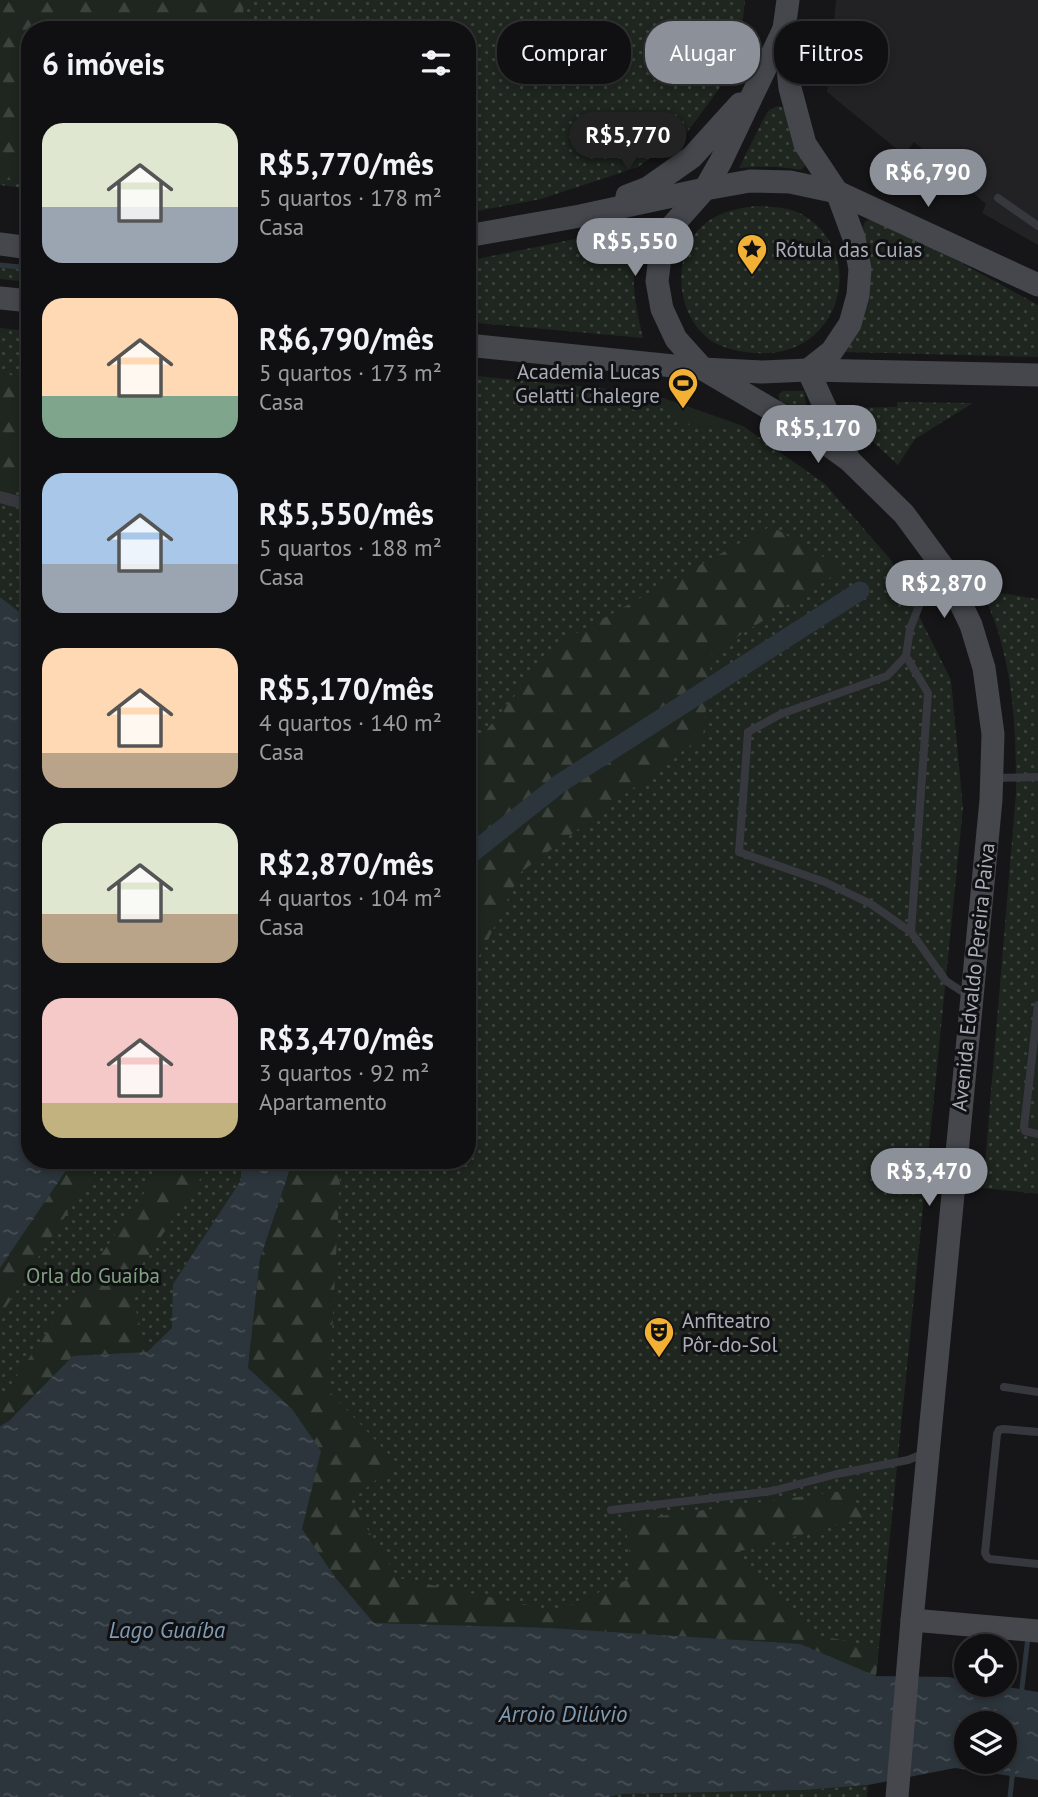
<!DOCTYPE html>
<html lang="pt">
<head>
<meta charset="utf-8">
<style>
	:root { --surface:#101012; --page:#19191b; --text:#f1f3f6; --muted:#9c9d9f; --line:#303032; --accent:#8c9099 }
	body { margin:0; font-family:"PT Sans",sans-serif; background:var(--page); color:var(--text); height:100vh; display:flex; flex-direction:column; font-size:26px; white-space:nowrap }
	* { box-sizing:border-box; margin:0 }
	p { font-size:23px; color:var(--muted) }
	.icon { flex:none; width:38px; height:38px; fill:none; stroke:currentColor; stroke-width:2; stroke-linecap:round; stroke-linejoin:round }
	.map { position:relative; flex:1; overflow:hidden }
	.details { position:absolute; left:21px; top:21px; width:455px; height:1148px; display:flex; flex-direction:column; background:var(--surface); border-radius:28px; box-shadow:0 4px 10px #0003,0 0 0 2px var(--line) }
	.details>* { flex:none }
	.banner { position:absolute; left:497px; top:21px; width:436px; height:63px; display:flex; gap:14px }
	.fabs { position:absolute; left:954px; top:1634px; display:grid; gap:14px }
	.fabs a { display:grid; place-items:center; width:63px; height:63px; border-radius:50%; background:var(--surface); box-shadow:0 4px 10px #0003,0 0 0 2px var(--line); font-size:35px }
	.price { position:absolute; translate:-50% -60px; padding:0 16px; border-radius:24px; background:var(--accent); color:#fff; font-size:23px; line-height:46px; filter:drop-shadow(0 2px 4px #0008) }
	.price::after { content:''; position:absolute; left:50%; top:42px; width:21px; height:16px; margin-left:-10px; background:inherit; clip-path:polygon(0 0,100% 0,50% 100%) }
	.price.current { background:#222; color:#fff }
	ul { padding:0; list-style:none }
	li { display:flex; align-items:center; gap:21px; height:175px; padding:0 21px }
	li span { display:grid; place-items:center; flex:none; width:196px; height:140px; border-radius:21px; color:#555 }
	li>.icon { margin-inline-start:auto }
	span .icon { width:84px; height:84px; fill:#fffc; stroke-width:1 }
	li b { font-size:30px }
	h2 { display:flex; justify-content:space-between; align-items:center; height:84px; padding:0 21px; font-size:30px }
	.tag { padding:0 24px; border-radius:28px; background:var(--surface); box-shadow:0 4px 10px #0003,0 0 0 2px var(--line); font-size:24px; line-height:63px }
	.tag.current { background:var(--accent); color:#fff }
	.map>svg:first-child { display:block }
	.built { fill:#222225 }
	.green { fill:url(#green-dots) }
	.forest { fill:url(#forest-firs) }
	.pitch { fill:#1e261f }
	.water { fill:url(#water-ripples); fill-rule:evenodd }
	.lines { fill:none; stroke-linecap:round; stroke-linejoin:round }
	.stream { stroke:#2c353c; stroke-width:5 }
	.canal { stroke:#2c353c; stroke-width:19 }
	.service { stroke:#37383d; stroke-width:8 }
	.pedestrian { stroke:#37383d; stroke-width:12 }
	.secondary { stroke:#45474d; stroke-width:23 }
	.labels { text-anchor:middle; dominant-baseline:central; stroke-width:6; stroke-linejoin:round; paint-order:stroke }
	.poi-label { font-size:21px; fill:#a8adb8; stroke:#111113; text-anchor:start }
	.street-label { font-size:21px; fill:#a8adb8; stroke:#111113 }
	.park-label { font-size:21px; fill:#7fa381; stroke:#111113 }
	.water-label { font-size:23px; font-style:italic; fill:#7f9bb3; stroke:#111113 }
</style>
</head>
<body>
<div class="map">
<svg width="1038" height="1797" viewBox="0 0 1038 1797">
	<defs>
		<pattern id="green-dots" width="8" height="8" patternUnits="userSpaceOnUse" patternTransform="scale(1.75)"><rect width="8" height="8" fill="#1e261f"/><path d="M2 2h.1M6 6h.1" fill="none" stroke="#3c433d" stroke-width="1.8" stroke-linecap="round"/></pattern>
		<pattern id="forest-firs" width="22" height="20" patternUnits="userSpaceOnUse" patternTransform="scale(1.75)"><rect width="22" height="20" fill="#1e261f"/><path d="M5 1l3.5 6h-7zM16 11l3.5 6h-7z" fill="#3c433d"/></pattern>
		<pattern id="water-ripples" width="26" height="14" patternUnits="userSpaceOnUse" patternTransform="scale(1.75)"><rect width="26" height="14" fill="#2c353c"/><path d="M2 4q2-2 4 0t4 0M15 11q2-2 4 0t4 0" fill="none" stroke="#485056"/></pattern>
	</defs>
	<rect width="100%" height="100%" fill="#161618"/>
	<path class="built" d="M 836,0 L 1038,0 L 1038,245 L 982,213 L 986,204 L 914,142 L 904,155 L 827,92 Z"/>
	<g class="green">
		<path d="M 0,0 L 745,0 L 738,63 L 688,131 L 638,167 L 541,199 L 467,213 L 467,30 L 30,30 L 30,189 L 0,185 Z"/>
		<path d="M 778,106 L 782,107 L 785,111 L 805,166 L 801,170 C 780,166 761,166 739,168 L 763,120 L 769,110 Z"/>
		<path d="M 756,206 C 772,207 789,207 803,215 C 867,253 842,351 767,353 C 751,354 730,351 715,343 C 671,317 669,241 715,217 C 728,210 741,208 756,206 Z"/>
		<path d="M 869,220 L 874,220 L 932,247 L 1038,305 L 1038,357 L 845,352 L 861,327 L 863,227 L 865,222 Z"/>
		<path d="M 629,228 C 636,228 639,230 642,236 C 641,244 637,251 636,258 C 630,285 637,311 643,338 L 467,322 L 467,261 Z"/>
		<path d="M 0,263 L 30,266 L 30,282 L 0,279 Z"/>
		<path d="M 0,328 L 30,331 L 30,620 L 0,597 Z"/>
		<path d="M 467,375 L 649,393 L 743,426 L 825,484 L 891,560 L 951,680 L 963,808 L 876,1676 L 374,1623 L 301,1529 L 321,1451 L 293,1160 L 467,1160 Z"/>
		<path d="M 783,391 L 804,391 L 808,418 L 780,401 L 778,395 Z"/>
		<path d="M 897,402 L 973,403 L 915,439 L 898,465 L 843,414 L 848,408 L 897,407 Z"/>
		<path d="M 982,590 L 1038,599 L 1038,1194 L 983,1188 L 1016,793 C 1016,743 1015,695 1002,646 C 998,627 989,608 982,590 Z"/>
		<path d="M 73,1160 L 241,1160 L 241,1180 L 173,1284 L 173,1328 L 147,1352 L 0,1426 L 0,1268 Z"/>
		<path d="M 868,1785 L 867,1797 L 609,1797 L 623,1794 L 804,1790 Z"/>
	</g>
	<g class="forest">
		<path d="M 0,0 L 243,0 L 244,2 L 242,30 L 30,30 L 30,182 L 0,179 Z"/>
		<path d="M 349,12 L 353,30 L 316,30 L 325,14 Z"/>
		<path d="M 0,370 L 30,384 L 30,411 L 24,421 L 30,425 L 30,495 L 0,486 Z"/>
		<path d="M 771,526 L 844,569 L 712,653 L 703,736 L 521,872 L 484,948 L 467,975 L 467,754 L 557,644 Z"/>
		<path d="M 73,1160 L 102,1160 L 0,1316 L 0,1268 Z"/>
		<path d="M 167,1160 L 213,1160 L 129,1284 L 147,1352 L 73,1356 L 9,1421 L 0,1426 L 0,1400 Z"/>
		<path d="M 293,1160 L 341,1160 L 329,1391 L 397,1463 L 350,1501 L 398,1578 L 557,1611 L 633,1577 L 625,1521 L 850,1490 L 864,1518 L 733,1553 L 812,1634 L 879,1648 L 876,1676 L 800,1644 L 549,1628 L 374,1623 L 335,1577 L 301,1529 L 321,1451 L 248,1368 L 260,1259 Z"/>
	</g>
	<path class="pitch" d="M 649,393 L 743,426 L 693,427 Z"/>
	<g class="water">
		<path d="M 0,597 L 30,620 L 30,1160 L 73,1160 L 0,1268 Z"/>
		<path d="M 241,1160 L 293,1160 L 260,1259 L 248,1368 L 292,1409 L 321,1451 L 302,1529 L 335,1577 L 374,1623 L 549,1628 L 800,1644 L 876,1676 L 948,1677 L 966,1680 L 966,1685 L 995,1685 L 1038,1692 L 1038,1780 L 955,1768 L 868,1785 L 804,1790 L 623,1794 L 609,1797 L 0,1797 L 0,1426 L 9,1421 L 73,1356 L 147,1352 L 172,1328 L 173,1284 L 241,1180 ZM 966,1724 L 1004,1724 L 1004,1762 L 966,1762 Z"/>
	</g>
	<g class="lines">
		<g class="stream">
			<path d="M 0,265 L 30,268"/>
			<path d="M 1021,1696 L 1028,1637"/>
			<path d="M 1010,1797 L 1013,1769"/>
		</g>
		<path class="canal" d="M 467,857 L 559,784 L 860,591"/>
		<g class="service">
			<path d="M 998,198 L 1038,226"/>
			<path d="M 906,656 L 887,676 L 781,714 L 748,732 L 739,852 L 825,882 L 871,904 L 911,932 L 928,693 L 906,656 L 910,629 L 926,588 L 941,569"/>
			<path d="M 994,778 L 1038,777"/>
			<path d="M 911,932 L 946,981 L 969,996"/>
			<path d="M 1038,1005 L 1024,1127 L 1025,1131 L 1038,1134"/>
			<path d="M 1004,1387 L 1038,1392"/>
			<path d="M 1038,1432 L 1003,1429 L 999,1430 L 997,1434 L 985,1553 L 987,1557 L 990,1559 L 1038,1564"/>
			<path d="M 611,1510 L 772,1491 L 837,1474 L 908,1460 L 925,1453"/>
		</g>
		<path class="pedestrian" d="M 0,497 L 30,505"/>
		<g class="secondary">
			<path d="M 788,0 L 784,29 L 790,88 L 805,144 L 837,192 L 854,238 L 860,269 L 858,295 L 850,324 L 832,351 L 808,370 L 848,458"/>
			<path d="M 784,29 L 721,161 L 705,189 L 672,226 L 660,257 L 657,281 L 662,309 L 676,339 L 703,369 L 813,434 L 850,461 L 904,514 L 943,567 L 971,625 L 984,668 L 993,734 L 991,800 L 912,1620 L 897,1797"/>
			<path d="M 627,196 L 648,188 L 692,157 L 740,104"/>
			<path d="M 467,236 L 580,216 L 705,189 L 750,181 L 790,182 L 837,192 L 1038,285"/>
			<path d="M 0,244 L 30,248"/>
			<path d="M 0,298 L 30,301"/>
			<path d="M 467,345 L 703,369 L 762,372 L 808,370 L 1038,375"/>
			<path d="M 912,1620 L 1038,1631"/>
		</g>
	</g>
	<defs>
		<g id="sight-pin" transform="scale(1.575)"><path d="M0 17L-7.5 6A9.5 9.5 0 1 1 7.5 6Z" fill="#f2b134" stroke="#111113"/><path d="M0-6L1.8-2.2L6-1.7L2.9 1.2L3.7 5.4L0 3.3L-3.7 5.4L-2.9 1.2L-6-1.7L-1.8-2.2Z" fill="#111"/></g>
		<g id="stadium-pin" transform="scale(1.575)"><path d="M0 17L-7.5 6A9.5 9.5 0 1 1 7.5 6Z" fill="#f2b134" stroke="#111113"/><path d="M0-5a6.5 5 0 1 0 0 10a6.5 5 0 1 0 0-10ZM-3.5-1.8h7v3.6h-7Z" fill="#111"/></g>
		<g id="theatre-pin" transform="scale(1.575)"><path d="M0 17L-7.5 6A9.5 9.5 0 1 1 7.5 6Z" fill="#f2b134" stroke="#111113"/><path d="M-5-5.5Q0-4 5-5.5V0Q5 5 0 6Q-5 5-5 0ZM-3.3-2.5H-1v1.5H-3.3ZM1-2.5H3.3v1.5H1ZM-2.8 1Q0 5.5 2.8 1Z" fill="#111"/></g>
	</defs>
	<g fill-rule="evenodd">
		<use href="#sight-pin" x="752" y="249"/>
		<use href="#stadium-pin" x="683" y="383"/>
		<use href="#theatre-pin" x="659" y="1332"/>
	</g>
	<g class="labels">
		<g class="poi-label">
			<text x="775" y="249">Rótula das Cuias</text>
			<text x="660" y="371" text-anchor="end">Academia Lucas<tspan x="660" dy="24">Gelatti Chalegre</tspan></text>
			<text x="682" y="1320">Anfiteatro<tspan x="682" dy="24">Pôr-do-Sol</tspan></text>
		</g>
		<g class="street-label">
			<text transform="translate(973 977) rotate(-84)">Avenida Edvaldo Pereira Paiva</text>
		</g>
		<g class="park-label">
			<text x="93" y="1275">Orla do Guaíba</text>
		</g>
		<g class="water-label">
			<text x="167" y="1629">Lago Guaíba</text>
			<text x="563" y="1713">Arroio Dilúvio</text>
		</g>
	</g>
</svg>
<div class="fabs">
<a><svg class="icon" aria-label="locate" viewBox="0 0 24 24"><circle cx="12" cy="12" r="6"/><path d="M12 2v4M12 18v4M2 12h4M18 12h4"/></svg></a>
<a><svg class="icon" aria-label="layers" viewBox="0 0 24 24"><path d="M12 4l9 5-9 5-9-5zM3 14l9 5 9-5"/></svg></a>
</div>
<b class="price current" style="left:628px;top:172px">R$5,770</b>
<b class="price" style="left:928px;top:209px">R$6,790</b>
<b class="price" style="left:635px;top:278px">R$5,550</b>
<b class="price" style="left:818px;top:465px">R$5,170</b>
<b class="price" style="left:944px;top:620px">R$2,870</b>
<b class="price" style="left:929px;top:1208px">R$3,470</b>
<div class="banner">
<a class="tag">Comprar</a>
<a class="tag current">Alugar</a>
<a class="tag">Filtros</a>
</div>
<section class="details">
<h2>6 imóveis<svg class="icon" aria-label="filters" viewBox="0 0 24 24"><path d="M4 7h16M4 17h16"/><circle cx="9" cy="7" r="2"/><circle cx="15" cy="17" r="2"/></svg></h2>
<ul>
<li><span style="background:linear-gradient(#dfe7d0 60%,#9aa5b1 0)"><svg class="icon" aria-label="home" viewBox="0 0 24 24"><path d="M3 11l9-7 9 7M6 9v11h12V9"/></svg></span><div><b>R$5,770/mês</b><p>5 quartos · 178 m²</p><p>Casa</p></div></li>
<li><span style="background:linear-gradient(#ffd9b3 70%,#7fa58c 0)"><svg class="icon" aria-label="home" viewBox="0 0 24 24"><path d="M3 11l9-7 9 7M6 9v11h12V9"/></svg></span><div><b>R$6,790/mês</b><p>5 quartos · 173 m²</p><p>Casa</p></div></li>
<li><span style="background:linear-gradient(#a9c7e8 65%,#9aa5b1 0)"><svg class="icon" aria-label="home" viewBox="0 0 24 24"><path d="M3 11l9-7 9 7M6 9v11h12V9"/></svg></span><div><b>R$5,550/mês</b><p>5 quartos · 188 m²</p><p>Casa</p></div></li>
<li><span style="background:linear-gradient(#ffd9b3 75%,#b9a48a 0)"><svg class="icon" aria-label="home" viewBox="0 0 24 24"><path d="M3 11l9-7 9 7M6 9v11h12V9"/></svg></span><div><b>R$5,170/mês</b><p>4 quartos · 140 m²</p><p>Casa</p></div></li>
<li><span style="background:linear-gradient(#dfe7d0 65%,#b9a48a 0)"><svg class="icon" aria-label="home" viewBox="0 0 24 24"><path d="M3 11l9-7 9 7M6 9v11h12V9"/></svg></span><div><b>R$2,870/mês</b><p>4 quartos · 104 m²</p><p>Casa</p></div></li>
<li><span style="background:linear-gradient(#f6c9c9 75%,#c2b280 0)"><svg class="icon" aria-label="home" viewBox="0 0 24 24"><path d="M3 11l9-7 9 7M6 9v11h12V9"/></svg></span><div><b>R$3,470/mês</b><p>3 quartos · 92 m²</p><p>Apartamento</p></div></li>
</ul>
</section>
</div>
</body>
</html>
